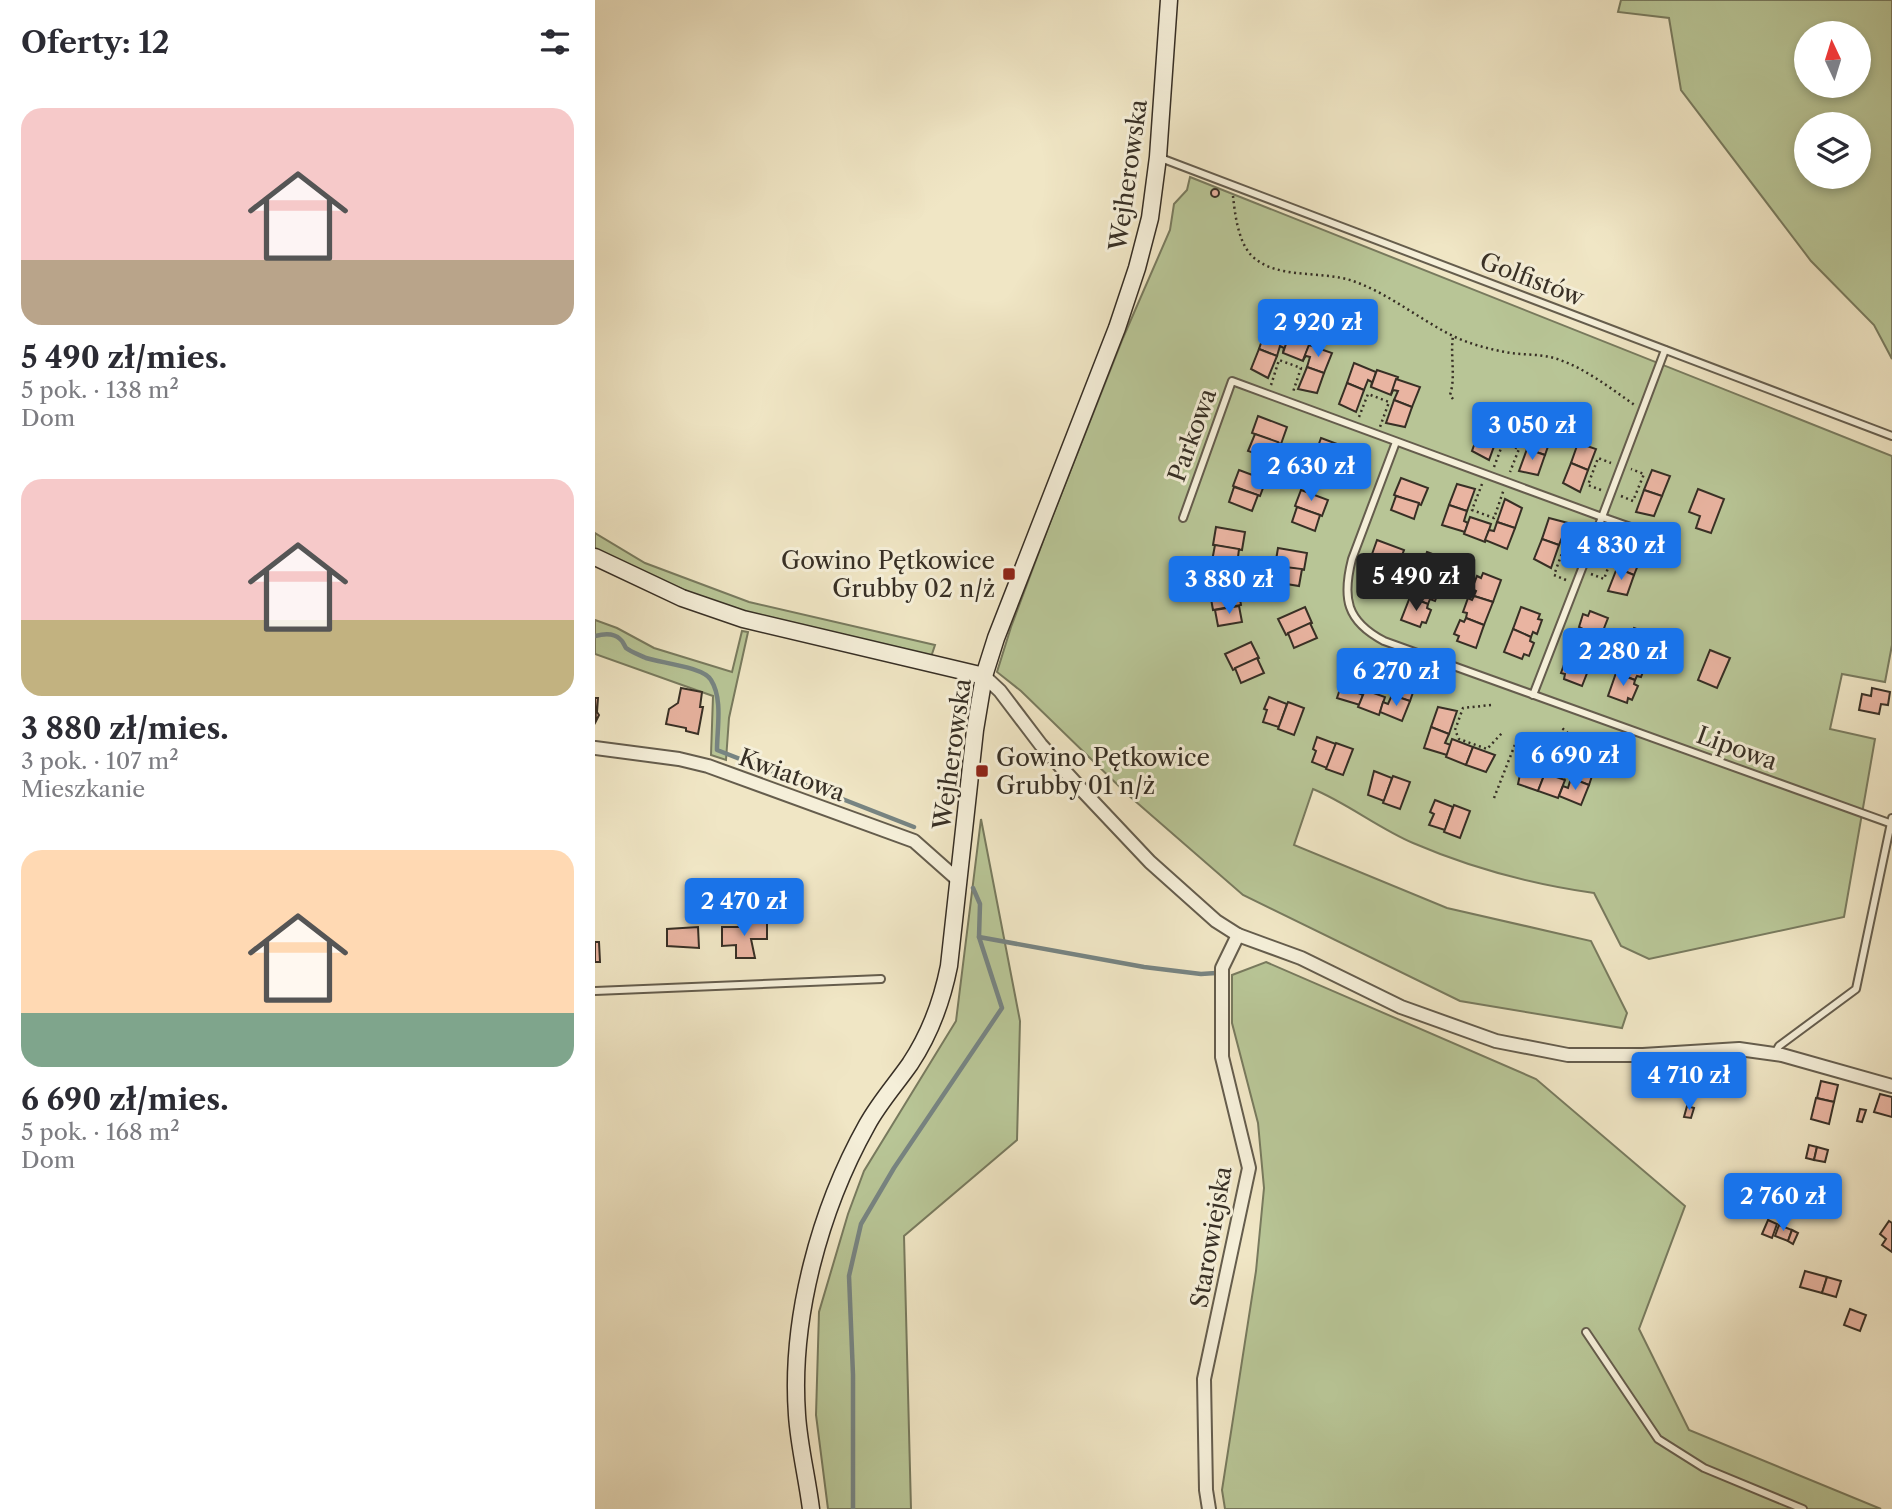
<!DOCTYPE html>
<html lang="pl">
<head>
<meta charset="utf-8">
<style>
	:root { --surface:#fff; --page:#f2f2f3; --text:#2b2b33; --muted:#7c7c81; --accent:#1a73e8 }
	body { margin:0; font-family:"Libre Caslon Text",serif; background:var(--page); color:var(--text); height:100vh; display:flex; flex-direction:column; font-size:26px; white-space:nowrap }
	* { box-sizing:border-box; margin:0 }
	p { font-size:23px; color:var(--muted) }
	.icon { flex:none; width:38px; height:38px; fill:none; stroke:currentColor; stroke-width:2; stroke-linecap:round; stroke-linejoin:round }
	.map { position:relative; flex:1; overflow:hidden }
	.panel { display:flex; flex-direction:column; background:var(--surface); width:595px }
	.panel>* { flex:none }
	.needle { width:46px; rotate:356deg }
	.controls { position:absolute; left:1199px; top:21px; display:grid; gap:14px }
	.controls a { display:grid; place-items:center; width:77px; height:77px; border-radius:50%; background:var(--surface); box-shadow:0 4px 10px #0003; font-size:35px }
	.price { position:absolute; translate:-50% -60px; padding:0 16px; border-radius:7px; background:var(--accent); color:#fff; font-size:23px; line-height:46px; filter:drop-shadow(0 2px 4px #0008) }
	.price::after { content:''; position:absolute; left:50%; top:42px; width:21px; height:16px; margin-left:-10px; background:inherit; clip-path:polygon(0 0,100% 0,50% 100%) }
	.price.on { background:#222; color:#fff }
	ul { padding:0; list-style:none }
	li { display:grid; align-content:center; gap:14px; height:371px; padding:0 21px }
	li span { display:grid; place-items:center; height:217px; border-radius:21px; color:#555 }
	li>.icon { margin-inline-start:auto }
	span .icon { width:126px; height:126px; fill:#fffc; stroke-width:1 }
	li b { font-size:30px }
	h2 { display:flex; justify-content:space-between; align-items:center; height:84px; padding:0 21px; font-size:30px }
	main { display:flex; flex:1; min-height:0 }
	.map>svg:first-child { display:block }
	.green { fill:#b8c596; stroke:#787a5e; stroke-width:2; fill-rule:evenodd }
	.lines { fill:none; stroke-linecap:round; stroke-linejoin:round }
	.stream { stroke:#778482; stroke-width:4.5 }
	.building { fill:#e9b4a1; stroke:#372f25; stroke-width:2 }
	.lane-casing { stroke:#655d4d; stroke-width:10 }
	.street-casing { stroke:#655d4d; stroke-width:16 }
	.secondary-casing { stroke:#372f25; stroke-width:19 }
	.path { stroke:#372f25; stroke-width:2.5; stroke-dasharray:2 3.5; stroke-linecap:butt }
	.lane { stroke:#f5efd9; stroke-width:6 }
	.street { stroke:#f5efd9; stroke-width:12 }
	.secondary { stroke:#f5efd9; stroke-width:16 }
	.poi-dot { fill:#8f2418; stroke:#f5efd9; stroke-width:2.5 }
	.labels { text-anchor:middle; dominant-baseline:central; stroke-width:6; stroke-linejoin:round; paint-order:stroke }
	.street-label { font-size:24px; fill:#372f25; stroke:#f5efd9 }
	.poi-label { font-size:24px; fill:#372f25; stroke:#f5efd9; text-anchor:end }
</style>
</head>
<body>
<main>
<section class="panel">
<h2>Oferty: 12<svg class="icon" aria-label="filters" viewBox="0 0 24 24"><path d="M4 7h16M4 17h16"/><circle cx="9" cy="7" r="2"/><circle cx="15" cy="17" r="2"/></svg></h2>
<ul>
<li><span style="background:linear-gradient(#f6c9c9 70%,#b9a48a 0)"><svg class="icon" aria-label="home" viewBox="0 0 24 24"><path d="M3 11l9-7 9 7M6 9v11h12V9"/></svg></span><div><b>5 490 zł/mies.</b><p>5 pok. · 138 m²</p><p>Dom</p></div></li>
<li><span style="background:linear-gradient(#f6c9c9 65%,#c2b280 0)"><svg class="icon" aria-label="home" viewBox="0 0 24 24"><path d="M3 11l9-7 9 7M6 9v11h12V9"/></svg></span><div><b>3 880 zł/mies.</b><p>3 pok. · 107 m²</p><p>Mieszkanie</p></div></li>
<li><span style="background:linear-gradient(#ffd9b3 75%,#7fa58c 0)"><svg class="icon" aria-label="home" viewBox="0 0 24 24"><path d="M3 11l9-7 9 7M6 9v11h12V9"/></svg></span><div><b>6 690 zł/mies.</b><p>5 pok. · 168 m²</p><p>Dom</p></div></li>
</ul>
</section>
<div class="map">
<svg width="1297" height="1509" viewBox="0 0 1297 1509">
	<rect width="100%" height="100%" fill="#f0e6c5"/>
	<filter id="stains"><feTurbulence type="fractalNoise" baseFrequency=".00286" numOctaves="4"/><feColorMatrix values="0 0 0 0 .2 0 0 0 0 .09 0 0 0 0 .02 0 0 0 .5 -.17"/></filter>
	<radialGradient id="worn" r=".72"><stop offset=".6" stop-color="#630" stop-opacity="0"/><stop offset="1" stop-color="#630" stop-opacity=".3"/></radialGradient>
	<g class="green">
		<path d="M 1026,0 L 1297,0 L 1297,359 L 1279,325 L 1216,261 L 1086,90 L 1074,18 L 1023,12 ZM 1211,33 L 1264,33 L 1264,86 L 1211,86 ZM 1211,124 L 1264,124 L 1264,177 L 1211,177 Z"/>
		<path d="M 595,177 L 1297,456 L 1297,645 L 1290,682 L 1247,674 L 1235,729 L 1280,739 L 1249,917 L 1054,959 L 1026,946 L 999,893 C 936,884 876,868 818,843 C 783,828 752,803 718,789 L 699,845 L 852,908 L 996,941 L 1032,1013 L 1027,1028 L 865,1001 L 648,895 L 532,794 L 426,691 L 402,672 L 416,627 L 456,520 L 528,338 L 575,230 L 579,204 L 592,190 Z"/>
		<path d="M 0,533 L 50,563 L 154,602 L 340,645 L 336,657 L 209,629 L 121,604 L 0,551 Z"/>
		<path d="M 0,620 L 22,628 L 59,648 L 137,672 L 147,631 L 153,632 L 134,718 L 131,760 L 116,755 L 118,696 L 0,654 Z"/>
		<path d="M 386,819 L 425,1021 L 422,1140 L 309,1236 L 316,1509 L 233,1509 L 221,1415 L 224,1312 L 253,1214 L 269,1171 L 361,1021 Z"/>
		<path d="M 671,962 L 941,1079 L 1090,1206 L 1044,1329 L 1094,1430 L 1286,1509 L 630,1509 L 627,1490 L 661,1271 L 669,1188 L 663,1123 L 637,1023 L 637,975 Z"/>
	</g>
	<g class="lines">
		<g class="stream">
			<path d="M 0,636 C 7,634 18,632 25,639 C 28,641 29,645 31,648 C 36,652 45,655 51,658 C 66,663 109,667 116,680 C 128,699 122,728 122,750 L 319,827"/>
			<path d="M 384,937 L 549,967 L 606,974 L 621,973"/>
			<path d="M 258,1509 L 258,1375 L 254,1276 L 266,1224 L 299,1168 L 407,1008 L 384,937 L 385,904 L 378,888"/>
		</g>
	</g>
	<g class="building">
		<circle cx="620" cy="193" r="4"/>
		<path d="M 671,329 L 694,338 L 688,353 L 689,348 L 685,346 L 682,356 L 664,349 Z"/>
		<path d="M 694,335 L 715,343 L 708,361 L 688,353 Z"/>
		<path d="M 714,345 L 737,353 L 729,373 L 712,367 L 715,357 L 711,356 L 708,360 Z"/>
		<path d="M 664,349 L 682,356 L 673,378 L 656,369 Z"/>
		<path d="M 759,363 L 781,372 L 776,387 L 777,382 L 773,380 L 769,390 L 752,383 Z"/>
		<path d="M 712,367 L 729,373 L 722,393 L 703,389 Z"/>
		<path d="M 782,370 L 803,377 L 796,395 L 776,387 Z"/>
		<path d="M 801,379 L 825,387 L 817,407 L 799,400 L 803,391 L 798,390 L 796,394 Z"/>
		<path d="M 752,383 L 769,390 L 761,412 L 744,404 Z"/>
		<path d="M 799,400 L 817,407 L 810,427 L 791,423 Z"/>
		<path d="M 892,411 L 914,420 L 909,435 L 910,430 L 906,428 L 902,438 L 884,431 Z"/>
		<path d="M 663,416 L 692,427 L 686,444 L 657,433 Z"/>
		<path d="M 915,418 L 935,425 L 929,443 L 908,435 Z"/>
		<path d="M 934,428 L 957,435 L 950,455 L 932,449 L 936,439 L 931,438 L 929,442 Z"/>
		<path d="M 884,431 L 902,438 L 894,460 L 877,451 Z"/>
		<path d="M 660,434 L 683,442 L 677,459 L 653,451 Z"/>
		<path d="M 726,438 L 753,448 L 747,464 L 720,455 Z"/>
		<path d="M 983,443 L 1001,449 L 993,470 L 976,463 Z"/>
		<path d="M 932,449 L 950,455 L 943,475 L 924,471 Z"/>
		<path d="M 722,455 L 745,463 L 740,479 L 716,470 Z"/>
		<path d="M 976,463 L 993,470 L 985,492 L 968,483 Z"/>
		<path d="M 644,470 L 671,480 L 665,496 L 638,486 Z"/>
		<path d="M 1057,470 L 1075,476 L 1067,496 L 1049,490 Z"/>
		<path d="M 806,478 L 833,488 L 826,505 L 799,495 Z"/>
		<path d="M 862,484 L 880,489 L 872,511 L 854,505 Z"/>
		<path d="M 639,487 L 663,495 L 657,511 L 634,502 Z"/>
		<path d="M 1103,489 L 1129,499 L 1116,533 L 1101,528 L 1105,516 L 1094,512 Z"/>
		<path d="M 706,490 L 733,500 L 727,516 L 700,506 Z"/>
		<path d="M 1049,490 L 1067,496 L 1059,516 L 1041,512 Z"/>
		<path d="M 801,496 L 824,503 L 819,519 L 796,510 Z"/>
		<path d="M 910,499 L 927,508 L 920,528 L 902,522 Z"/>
		<path d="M 854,505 L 872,511 L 869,521 L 873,523 L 870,532 L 847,525 Z"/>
		<path d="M 702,507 L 725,515 L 720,531 L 697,522 Z"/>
		<path d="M 875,517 L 896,524 L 890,542 L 869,534 Z"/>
		<path d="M 954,518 L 973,523 L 964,545 L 947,539 Z"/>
		<path d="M 902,522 L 920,528 L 912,549 L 890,540 L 894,530 L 899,531 Z"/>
		<path d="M 621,527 L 650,532 L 647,550 L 618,545 Z"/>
		<path d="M 947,539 L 964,545 L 956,568 L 939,559 Z"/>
		<path d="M 782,540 L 809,550 L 803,566 L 776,557 Z"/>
		<path d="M 620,545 L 644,549 L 642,565 L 617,561 Z"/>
		<path d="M 1030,546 L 1047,555 L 1039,575 L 1022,568 Z"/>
		<path d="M 683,548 L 712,553 L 709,570 L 680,566 Z"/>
		<path d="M 832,552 L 851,559 L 849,563 L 853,565 L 848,579 L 844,577 L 842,581 L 824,574 Z"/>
		<path d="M 778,557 L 801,565 L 796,581 L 772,572 Z"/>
		<path d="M 682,566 L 707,569 L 704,586 L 679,582 Z"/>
		<path d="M 1022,568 L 1039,575 L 1032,595 L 1013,591 Z"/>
		<path d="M 888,573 L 906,580 L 898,602 L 879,596 L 881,591 L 877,589 L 882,576 L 886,578 Z"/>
		<path d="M 824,574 L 842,581 L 840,586 L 845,588 L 840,601 L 835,599 L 833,604 L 815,597 Z"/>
		<path d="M 643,588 L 646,605 L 618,610 L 615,593 Z"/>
		<path d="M 879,596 L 898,602 L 889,625 L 871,618 L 872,613 L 868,612 L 873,598 L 877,600 Z"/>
		<path d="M 815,597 L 833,604 L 832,608 L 836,610 L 831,623 L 827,622 L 825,627 L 806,620 Z"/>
		<path d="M 644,606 L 647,622 L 623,626 L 620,610 Z"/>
		<path d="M 710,607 L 717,623 L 691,635 L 683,619 Z"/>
		<path d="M 926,607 L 945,614 L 943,619 L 947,620 L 942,634 L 938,632 L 936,637 L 918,629 Z"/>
		<path d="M 995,611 L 1013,618 L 1004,641 L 986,634 L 988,629 L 984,627 L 988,614 L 993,616 Z"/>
		<path d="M 871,618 L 889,625 L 881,648 L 862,641 L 864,636 L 859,634 L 865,620 L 869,622 Z"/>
		<path d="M 715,623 L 722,638 L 699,648 L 693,633 Z"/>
		<path d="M 1039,628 L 1057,635 L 1056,639 L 1060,641 L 1055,655 L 1050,653 L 1049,657 L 1030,650 Z"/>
		<path d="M 918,629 L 936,637 L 935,641 L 939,643 L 934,656 L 929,654 L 927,659 L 909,652 Z"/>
		<path d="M 986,634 L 1004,641 L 996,663 L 977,656 L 979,652 L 975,650 L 980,636 L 984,638 Z"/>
		<path d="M 656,642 L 664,658 L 638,670 L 630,654 Z"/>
		<path d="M 1030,650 L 1049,657 L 1047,662 L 1051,664 L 1046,677 L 1042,676 L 1040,680 L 1021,673 Z"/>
		<path d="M 1115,650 L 1135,658 L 1122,688 L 1103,680 Z"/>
		<path d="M 977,656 L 996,663 L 987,686 L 969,679 L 970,674 L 966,673 L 971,659 L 976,661 Z"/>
		<path d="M 756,657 L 775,661 L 767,684 L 749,677 Z"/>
		<path d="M 662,658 L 669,673 L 646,683 L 640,668 Z"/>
		<path d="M 805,672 L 822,681 L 815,701 L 797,695 Z"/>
		<path d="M 1021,673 L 1040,680 L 1039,684 L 1043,686 L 1037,700 L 1033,698 L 1032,703 L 1013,696 Z"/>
		<path d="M 749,677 L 767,684 L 763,693 L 768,695 L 765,705 L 742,698 Z"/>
		<path d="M 86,688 L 107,692 L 105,707 L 108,707 L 103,734 L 91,731 L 91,728 L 71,724 L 74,709 L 83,703 Z"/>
		<path d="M 1277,688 L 1295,692 L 1293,705 L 1286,704 L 1284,714 L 1264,710 L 1267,694 L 1276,696 Z"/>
		<path d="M 770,690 L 790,697 L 784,715 L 763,707 Z"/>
		<path d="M 797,695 L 815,701 L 807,721 L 785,712 L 788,702 L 793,704 Z"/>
		<path d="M 674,697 L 692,704 L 684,727 L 668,722 L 672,710 L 669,709 Z"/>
		<path d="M 0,698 L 3,698 L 2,712 L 4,715 L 1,721 Z"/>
		<path d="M 693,702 L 709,708 L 699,735 L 683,729 Z"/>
		<path d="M 843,707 L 862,711 L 854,734 L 836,727 Z"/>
		<path d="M 836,727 L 854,734 L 850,743 L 856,745 L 852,755 L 829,748 Z"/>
		<path d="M 722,737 L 741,744 L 732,768 L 717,762 L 721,751 L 718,749 Z"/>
		<path d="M 857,739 L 878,747 L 871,765 L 851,757 Z"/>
		<path d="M 741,743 L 758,749 L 748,775 L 731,769 Z"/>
		<path d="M 878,747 L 900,755 L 891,772 L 871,765 Z"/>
		<path d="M 984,756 L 1001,764 L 994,785 L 976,778 Z"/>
		<path d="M 927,765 L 950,773 L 943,791 L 923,784 Z"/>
		<path d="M 779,771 L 797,778 L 789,801 L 773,795 Z"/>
		<path d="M 950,773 L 970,780 L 963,798 L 943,791 Z"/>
		<path d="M 798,776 L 815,782 L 805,809 L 788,803 Z"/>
		<path d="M 976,778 L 994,785 L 986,805 L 964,796 L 968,786 L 973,788 Z"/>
		<path d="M 840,800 L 858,807 L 850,830 L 834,825 L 839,814 L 835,812 Z"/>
		<path d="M 859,805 L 875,811 L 865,838 L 849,832 Z"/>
		<path d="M 172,922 L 172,939 L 156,939 L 160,958 L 141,958 L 141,945 L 127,946 L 127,927 L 151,927 L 151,923 Z"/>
		<path d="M 103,927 L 104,948 L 72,946 L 72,929 Z"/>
		<path d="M 0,942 L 4,942 L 5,962 L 0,962 Z"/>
		<path d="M 1226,1081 L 1243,1085 L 1239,1102 L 1222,1098 Z"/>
		<path d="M 1285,1094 L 1297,1097 L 1297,1117 L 1279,1112 Z"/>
		<path d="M 1221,1098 L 1239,1102 L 1234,1124 L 1216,1119 Z"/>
		<path d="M 1092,1106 L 1099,1108 L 1096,1118 L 1089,1117 Z"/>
		<path d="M 1265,1109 L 1271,1110 L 1267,1122 L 1262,1121 Z"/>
		<path d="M 1214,1145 L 1222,1147 L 1219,1160 L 1211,1158 Z"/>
		<path d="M 1222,1147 L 1233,1150 L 1230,1162 L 1219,1160 Z"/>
		<path d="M 1185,1189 L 1207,1193 L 1207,1190 L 1220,1193 L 1217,1209 L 1207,1206 L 1206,1210 L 1198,1209 L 1198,1212 L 1191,1212 L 1192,1208 L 1182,1205 Z"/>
		<path d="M 1173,1220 L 1182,1224 L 1177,1238 L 1167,1234 Z"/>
		<path d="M 1294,1221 L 1297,1223 L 1297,1252 L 1287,1245 L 1291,1239 L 1285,1234 Z"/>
		<path d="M 1184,1225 L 1197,1230 L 1193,1241 L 1180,1236 Z"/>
		<path d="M 1197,1230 L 1203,1233 L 1198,1244 L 1193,1241 Z"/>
		<path d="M 1210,1271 L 1232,1277 L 1227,1293 L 1205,1287 Z"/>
		<path d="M 1232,1277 L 1246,1281 L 1241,1297 L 1227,1293 Z"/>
		<path d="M 1255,1309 L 1271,1315 L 1265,1331 L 1249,1325 Z"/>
	</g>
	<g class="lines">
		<g class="lane-casing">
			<g id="lane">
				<path d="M 563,157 L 1297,436"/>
				<path d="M 801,442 L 757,559 C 747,598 751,621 789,641 L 1297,824"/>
				<path d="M 588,518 L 637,381 L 1007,517 L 1070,350"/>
				<path d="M 938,695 L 1007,517 L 1070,539"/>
				<path d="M 0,991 L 286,979"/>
				<path d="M 1180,1053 L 1184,1046 L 1261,989 L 1297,818"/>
				<path d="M 991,1332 L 1063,1439 L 1109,1468 L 1208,1509"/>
			</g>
		</g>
		<g class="street-casing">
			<g id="street">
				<path d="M 389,676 L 405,691 L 446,745 L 487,790 L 555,862 L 621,921 L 643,935 L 706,958 L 806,1007 L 901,1041 L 973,1055 L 1048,1055 L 1144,1049 L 1187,1055 L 1297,1086"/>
				<path d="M 0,748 L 84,759 L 113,766 L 319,841 L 363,880"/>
				<path d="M 614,1509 L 611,1490 L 609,1379 L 654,1168 L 627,1057 L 627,968 L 643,935"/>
			</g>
		</g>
		<g class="secondary-casing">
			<g id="secondary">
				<path d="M 0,557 L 87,598 L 148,619 L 389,676"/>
				<path d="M 216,1509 C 212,1477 204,1446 202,1415 C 195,1318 225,1209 272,1125 C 284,1103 301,1084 315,1064 C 335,1034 347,1001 354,966 L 380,730 L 389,676 L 401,638 L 522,328 L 542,268 L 555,218 L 563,157 L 574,0"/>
			</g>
		</g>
		<g class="path">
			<path d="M 638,196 C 640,214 643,242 657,256 C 682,280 726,270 758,281 C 795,294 825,320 860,337 C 878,345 897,350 916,353 C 930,355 945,354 959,358 C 989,367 1015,388 1041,406"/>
			<path d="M 676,385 L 684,360 L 706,368 L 698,392"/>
			<path d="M 858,399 L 855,395 C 861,376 855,356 858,336"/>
			<path d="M 764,417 L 773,394 L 794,402 L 785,427"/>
			<path d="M 899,467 L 908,443 L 924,449 L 915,472"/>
			<path d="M 887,484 L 877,510 L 899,518 L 909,489"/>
			<path d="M 1006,490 L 993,485 L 1003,458 L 1016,463"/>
			<path d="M 1026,496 L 1038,501 L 1049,474 L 1036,469"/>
			<path d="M 996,574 L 1009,579 L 1019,552 L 1006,547"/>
			<path d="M 971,580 L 959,575 L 977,526 L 991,532"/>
			<path d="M 784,649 L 772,682 L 794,690 L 807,655"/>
			<path d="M 896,705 L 868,708 L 860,730 L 864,739 L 892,749 L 907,733"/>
			<path d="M 939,744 L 937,765 L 972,778 L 984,743 L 967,728"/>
			<path d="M 899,798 L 921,742"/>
		</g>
		<use href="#lane" class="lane"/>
		<use href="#street" class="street"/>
		<use href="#secondary" class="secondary"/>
	</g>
	<g class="poi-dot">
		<rect x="407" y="567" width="14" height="14" rx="3.5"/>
		<rect x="380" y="764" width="14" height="14" rx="3.5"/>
	</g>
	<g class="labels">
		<g class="street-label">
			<text transform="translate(533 175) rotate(-82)">Wejherowska</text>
			<text transform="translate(937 279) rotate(21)">Golfistów</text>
			<text transform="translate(597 435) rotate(-70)">Parkowa</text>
			<text transform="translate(1142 748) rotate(20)">Lipowa</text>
			<text transform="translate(357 754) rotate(-82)">Wejherowska</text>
			<text transform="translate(197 775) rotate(20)">Kwiatowa</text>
			<text transform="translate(616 1237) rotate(-80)">Starowiejska</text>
		</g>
		<g class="poi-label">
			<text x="400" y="560">Gowino Pętkowice<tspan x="400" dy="28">Grubby 02 n/ż</tspan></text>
			<text x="401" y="757" text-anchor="start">Gowino Pętkowice<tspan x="401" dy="28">Grubby 01 n/ż</tspan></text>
		</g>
	</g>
	<rect width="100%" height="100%" filter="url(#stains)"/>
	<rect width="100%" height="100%" fill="url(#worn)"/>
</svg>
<div class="controls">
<a><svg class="needle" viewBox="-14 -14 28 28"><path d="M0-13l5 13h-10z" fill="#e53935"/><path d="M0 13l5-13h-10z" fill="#7c7c81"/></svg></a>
<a><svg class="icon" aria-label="layers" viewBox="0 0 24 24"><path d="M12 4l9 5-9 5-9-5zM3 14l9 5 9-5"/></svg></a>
</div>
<b class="price" style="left:723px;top:359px">2 920 zł</b>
<b class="price" style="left:937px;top:462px">3 050 zł</b>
<b class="price" style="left:716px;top:503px">2 630 zł</b>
<b class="price" style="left:1026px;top:582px">4 830 zł</b>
<b class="price on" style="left:821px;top:613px">5 490 zł</b>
<b class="price" style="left:634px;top:616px">3 880 zł</b>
<b class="price" style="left:1028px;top:688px">2 280 zł</b>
<b class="price" style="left:801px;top:708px">6 270 zł</b>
<b class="price" style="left:980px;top:792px">6 690 zł</b>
<b class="price" style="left:149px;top:938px">2 470 zł</b>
<b class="price" style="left:1094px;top:1112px">4 710 zł</b>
<b class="price" style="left:1188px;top:1233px">2 760 zł</b>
</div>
</main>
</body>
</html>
